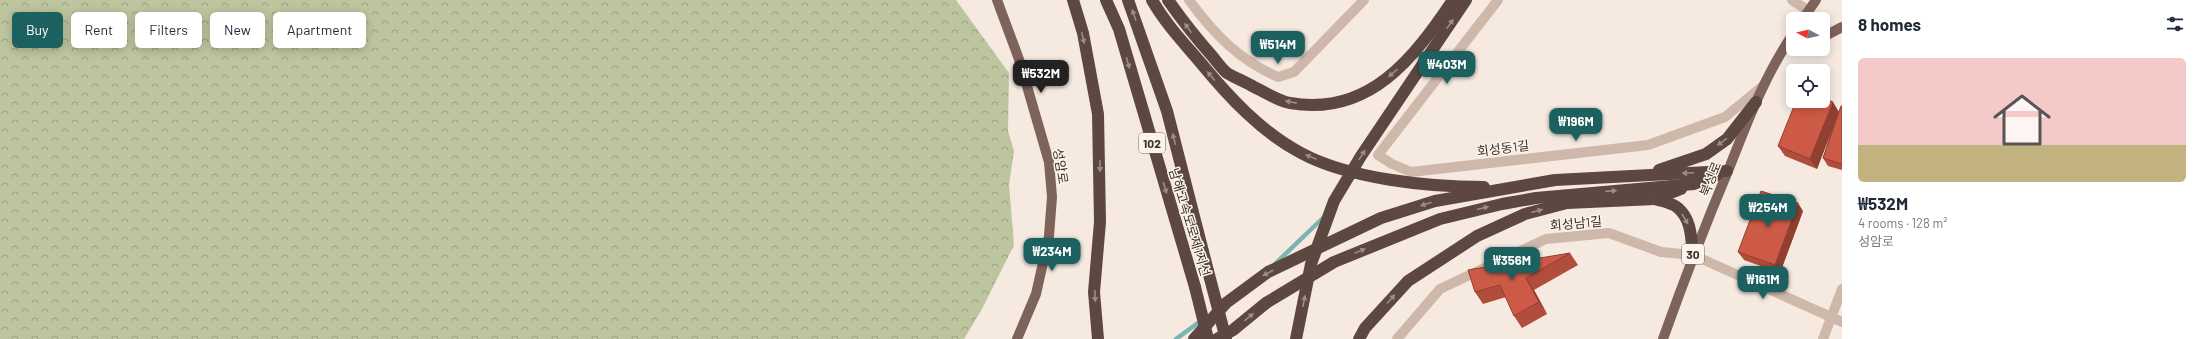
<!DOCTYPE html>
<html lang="en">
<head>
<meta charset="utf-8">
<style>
	:root { --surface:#fff; --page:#f2f2f3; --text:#1f2937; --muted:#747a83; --line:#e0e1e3; --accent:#1c605f }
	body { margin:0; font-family:Barlow,"Noto Sans KR",sans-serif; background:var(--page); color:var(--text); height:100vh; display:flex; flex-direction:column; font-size:15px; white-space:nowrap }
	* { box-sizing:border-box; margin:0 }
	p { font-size:13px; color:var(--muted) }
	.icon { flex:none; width:22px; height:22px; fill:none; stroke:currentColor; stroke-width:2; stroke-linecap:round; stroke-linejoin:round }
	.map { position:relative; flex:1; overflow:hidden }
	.panel { display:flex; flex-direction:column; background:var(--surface); width:360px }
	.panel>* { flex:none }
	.banner { position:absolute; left:12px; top:12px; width:380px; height:36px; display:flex; gap:8px }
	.needle { width:26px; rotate:277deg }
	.controls { position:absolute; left:1786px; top:12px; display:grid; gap:8px }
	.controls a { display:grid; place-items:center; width:44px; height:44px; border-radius:6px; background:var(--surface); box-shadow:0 2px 10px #0003; font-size:20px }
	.price { position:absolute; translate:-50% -34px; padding:0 9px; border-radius:8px; background:var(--accent); color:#fff; font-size:13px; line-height:26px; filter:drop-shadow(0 1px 2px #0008) }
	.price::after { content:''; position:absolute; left:50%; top:24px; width:12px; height:9px; margin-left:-6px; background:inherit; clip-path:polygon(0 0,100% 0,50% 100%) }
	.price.on { background:#222; color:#fff }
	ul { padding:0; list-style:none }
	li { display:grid; align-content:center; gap:8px; height:212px; padding:0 16px }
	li+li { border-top:1px solid var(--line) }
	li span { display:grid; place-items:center; height:124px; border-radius:6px; color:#555 }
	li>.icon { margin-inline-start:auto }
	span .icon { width:72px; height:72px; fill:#fffc; stroke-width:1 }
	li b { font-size:17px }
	h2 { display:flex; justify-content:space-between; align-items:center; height:48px; padding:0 16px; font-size:17px }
	.chip { padding:0 14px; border-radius:6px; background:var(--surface); box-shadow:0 2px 10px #0003; font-size:14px; line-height:36px }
	.chip.on { background:var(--accent); color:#fff }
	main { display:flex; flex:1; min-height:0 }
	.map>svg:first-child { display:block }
	.forest { fill:url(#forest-crowns) }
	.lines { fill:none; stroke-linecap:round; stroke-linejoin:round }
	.stream { stroke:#7db4b1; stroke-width:4.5 }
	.minor { stroke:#ceb8aa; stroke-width:10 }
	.major { stroke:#7e635a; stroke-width:10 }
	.highway { stroke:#5d4741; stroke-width:12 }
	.highway-bridge { stroke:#5d4741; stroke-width:12 }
	.wall { fill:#b04d3c }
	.shaded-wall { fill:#903f31 }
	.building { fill:#cd5a46; stroke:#903f31 }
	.oneway { fill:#9c8c86 }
	.labels { text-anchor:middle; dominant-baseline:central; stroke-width:3; stroke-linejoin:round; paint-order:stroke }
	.shield { fill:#fbf4ed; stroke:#756964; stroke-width:1 }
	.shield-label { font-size:12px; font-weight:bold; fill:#3b2e2a }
	.street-label { font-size:13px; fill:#3b2e2a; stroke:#fbf4ed }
</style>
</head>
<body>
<main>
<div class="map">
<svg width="1842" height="339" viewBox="0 0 1842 339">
	<defs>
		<pattern id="forest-crowns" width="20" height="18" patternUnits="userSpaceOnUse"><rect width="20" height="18" fill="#bcc59e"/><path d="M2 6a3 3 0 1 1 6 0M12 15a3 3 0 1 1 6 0" fill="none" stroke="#9aa081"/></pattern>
	</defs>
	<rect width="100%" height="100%" fill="#f5e9e0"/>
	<path class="forest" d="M 0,0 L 956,0 L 1009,73 L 1008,131 L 1014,151 L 1009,185 L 1014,245 L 982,309 L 964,339 L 0,339 Z"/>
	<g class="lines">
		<g class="stream">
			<path d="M 1276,263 L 1325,216"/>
			<path d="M 1176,339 L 1202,320"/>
		</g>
		<g class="minor">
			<path d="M 1189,0 C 1214,34 1239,60 1278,77 L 1294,72 L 1364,0"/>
			<path d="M 1498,0 L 1378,155 L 1392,164 L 1411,172 L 1648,145 L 1725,117 L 1764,85"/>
			<path d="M 1792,0 L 1809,11"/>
			<path d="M 1397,339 L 1440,289 L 1546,239 L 1609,233 L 1661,252 L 1693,255 L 1842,322"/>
			<path d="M 1823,339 L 1842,289"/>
		</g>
		<g class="major">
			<path d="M 997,0 L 1020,62 L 1049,162 L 1052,197 L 1049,236 L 1036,294 L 1017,339"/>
			<path d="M 1803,19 L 1816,0"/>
			<path d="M 1823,37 L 1842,27"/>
			<path d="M 1663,339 C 1684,280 1706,223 1730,166 C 1748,120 1765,75 1793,34"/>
		</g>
		<g class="highway">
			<path d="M 1073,0 L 1083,33 L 1098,114 L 1100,222 L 1094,292 L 1098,339"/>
			<path d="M 1106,0 L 1119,29 L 1195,287"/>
			<path d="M 1128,0 L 1167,111 L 1208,271"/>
			<path d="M 1152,0 C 1165,23 1183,42 1200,62 C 1228,96 1261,132 1301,153 C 1349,179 1429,187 1484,187"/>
			<path d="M 1168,0 C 1182,20 1197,39 1213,57 C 1217,62 1222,69 1227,73 C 1235,78 1246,82 1254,87 C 1265,92 1278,101 1290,103 C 1369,117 1414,58 1453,0"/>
			<path d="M 1659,170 L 1706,154 L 1727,139 L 1756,102"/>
			<path d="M 1655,199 C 1661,201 1673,203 1678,208 C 1692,220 1691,239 1693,255"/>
			<path d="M 1194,339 L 1226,303 L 1268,272 L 1381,218 L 1435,201 L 1555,180 L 1727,171"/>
			<path d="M 1217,339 L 1233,330 L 1266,303 L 1334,262 L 1440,219 L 1502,204 L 1536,198 L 1694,184 L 1717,175"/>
			<path d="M 1359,339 L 1365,328 L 1408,281 L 1477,236 L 1525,214 L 1567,203 L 1655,199 L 1681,189"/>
		</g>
		<g class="highway-bridge">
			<path d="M 1208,271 L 1226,339"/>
			<path d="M 1195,287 L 1208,339"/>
			<path d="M 1296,339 L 1311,264 L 1334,201 L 1361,156 L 1466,0"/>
		</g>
	</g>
	<g class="wall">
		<path d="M 1842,106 L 1842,170 L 1828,166 L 1823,158 L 1830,135 L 1817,169 L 1785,156 L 1778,146 L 1839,111 Z"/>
		<path d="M 1803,211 L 1780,273 L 1744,260 L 1738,252 Z"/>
		<path d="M 1570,253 L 1578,265 L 1534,290 L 1547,314 L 1522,328 L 1514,316 L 1506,297 L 1483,304 L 1475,292 Z"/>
	</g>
	<g class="shaded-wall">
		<path d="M 1833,102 L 1839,112 L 1817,169 L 1810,159 Z"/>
		<path d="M 1798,203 L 1803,211 L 1780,273 L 1775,265 Z"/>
		<path d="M 1526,278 L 1534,290 L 1547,314 L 1539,302 Z"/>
	</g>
	<g class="building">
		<path d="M 1823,98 L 1833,102 L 1810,159 L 1778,146 L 1796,101 L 1823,101 Z"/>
		<path d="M 1841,106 L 1842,106 L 1842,164 L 1823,158 Z"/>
		<path d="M 1761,191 L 1798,203 L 1775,265 L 1738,252 Z"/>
		<path d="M 1570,253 L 1526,278 L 1539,302 L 1514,316 L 1500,285 L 1475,292 L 1468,270 Z"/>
	</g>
	<defs><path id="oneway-solid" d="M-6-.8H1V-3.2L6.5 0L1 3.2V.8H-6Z"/></defs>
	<g class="oneway">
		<use href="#oneway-solid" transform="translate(1134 15) rotate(-109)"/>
		<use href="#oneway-solid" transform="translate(1450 24) rotate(-55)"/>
		<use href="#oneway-solid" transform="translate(1188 28) rotate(-126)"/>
		<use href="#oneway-solid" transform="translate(1083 38) rotate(77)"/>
		<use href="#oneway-solid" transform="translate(1128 63) rotate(74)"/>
		<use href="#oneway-solid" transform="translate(1393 73) rotate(140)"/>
		<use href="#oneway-solid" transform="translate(1211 76) rotate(-130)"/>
		<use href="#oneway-solid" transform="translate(1291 102) rotate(-169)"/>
		<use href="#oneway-solid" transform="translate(1174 139) rotate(-104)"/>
		<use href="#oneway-solid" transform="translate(1722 142) rotate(144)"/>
		<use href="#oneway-solid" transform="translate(1362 155) rotate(-58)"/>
		<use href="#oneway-solid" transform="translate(1311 157) rotate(-158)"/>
		<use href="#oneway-solid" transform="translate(1100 166) rotate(89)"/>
		<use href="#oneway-solid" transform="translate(1688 173) rotate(178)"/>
		<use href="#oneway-solid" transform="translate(1165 188) rotate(73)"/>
		<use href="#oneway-solid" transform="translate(1611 191) rotate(-5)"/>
		<use href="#oneway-solid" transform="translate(1426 204) rotate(162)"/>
		<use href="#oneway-solid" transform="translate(1483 208) rotate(-14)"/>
		<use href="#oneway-solid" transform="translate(1537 211) rotate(-15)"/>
		<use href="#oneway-solid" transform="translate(1685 219) rotate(59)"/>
		<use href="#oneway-solid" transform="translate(1360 251) rotate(-22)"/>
		<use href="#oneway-solid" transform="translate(1268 273) rotate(152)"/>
		<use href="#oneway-solid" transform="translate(1095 296) rotate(89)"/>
		<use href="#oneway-solid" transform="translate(1391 299) rotate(-48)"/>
		<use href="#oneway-solid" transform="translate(1304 301) rotate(-79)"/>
		<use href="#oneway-solid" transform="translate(1249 317) rotate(-39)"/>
	</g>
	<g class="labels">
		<g class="shield">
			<rect x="1139" y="133" width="26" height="20" rx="3"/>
			<rect x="1682" y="244" width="22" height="20" rx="3"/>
		</g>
		<g class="shield-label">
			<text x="1152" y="143">102</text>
			<text x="1693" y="254">30</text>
		</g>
		<g class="street-label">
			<text transform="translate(1503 148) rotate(-7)">회성동1길</text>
			<text transform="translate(1061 166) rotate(81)">성암로</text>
			<text transform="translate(1710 179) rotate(-68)">북성로</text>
			<text transform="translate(1190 222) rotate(73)">남해고속도로제1지선</text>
			<text transform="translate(1576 223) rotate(-5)">회성남1길</text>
		</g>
	</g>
</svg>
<div class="controls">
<a><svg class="needle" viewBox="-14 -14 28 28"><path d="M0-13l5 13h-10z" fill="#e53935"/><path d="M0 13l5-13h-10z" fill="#747a83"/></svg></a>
<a><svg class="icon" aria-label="locate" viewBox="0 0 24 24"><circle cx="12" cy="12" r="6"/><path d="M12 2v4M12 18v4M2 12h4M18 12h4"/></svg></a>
</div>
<b class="price" style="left:1278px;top:65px">₩514M</b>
<b class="price" style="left:1447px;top:85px">₩403M</b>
<b class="price on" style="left:1041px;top:94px">₩532M</b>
<b class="price" style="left:1576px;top:142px">₩196M</b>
<b class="price" style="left:1768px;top:228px">₩254M</b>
<b class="price" style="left:1052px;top:272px">₩234M</b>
<b class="price" style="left:1512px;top:281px">₩356M</b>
<b class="price" style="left:1763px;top:300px">₩161M</b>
<div class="banner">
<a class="chip on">Buy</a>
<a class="chip">Rent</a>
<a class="chip">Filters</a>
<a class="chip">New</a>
<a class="chip">Apartment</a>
</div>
</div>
<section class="panel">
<h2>8 homes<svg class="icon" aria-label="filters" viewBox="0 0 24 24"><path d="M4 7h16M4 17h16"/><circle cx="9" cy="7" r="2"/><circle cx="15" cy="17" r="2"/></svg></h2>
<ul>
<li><span style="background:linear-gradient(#f6c9c9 70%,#c2b280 0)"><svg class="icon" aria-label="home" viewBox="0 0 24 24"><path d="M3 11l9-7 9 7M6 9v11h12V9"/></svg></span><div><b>₩532M</b><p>4 rooms · 128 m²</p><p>성암로</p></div></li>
</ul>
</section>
</main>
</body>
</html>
